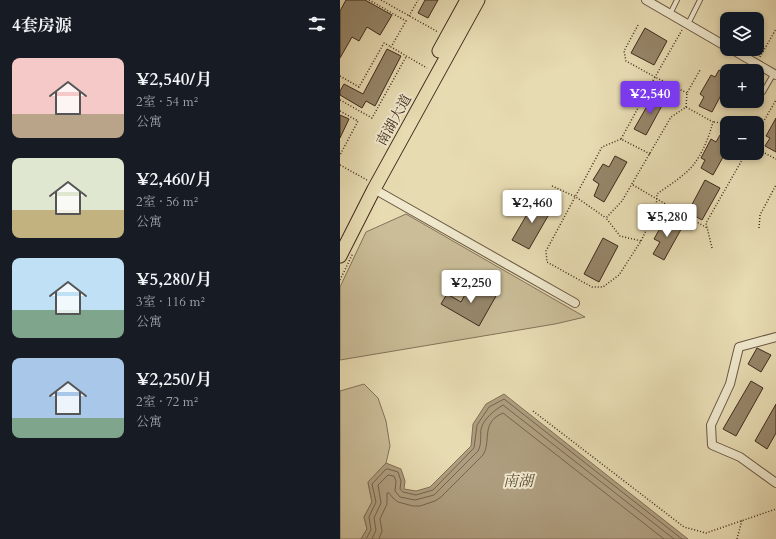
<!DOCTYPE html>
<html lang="zh">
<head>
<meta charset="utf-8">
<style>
	:root { --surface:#171b24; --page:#20242c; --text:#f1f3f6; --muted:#9ea1a6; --accent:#7c3aed }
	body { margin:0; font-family:Cardo,"Noto Serif SC",serif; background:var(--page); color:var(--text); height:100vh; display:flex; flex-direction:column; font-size:15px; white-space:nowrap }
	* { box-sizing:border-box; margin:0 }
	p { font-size:13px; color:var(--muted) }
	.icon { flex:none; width:22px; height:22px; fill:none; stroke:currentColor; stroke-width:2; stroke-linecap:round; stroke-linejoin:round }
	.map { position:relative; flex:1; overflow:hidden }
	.panel { display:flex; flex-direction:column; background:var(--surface); width:340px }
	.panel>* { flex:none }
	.fabs { position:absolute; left:380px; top:12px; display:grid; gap:8px }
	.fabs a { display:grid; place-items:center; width:44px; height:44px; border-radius:8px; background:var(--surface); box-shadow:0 2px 6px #0003; font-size:20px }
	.price { position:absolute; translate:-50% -34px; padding:0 9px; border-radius:4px; background:#fff; color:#222; font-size:13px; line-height:26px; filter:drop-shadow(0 1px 2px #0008) }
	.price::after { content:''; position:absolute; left:50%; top:24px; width:12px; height:9px; margin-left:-6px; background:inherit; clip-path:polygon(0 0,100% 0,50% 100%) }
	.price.active { background:var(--accent); color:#fff }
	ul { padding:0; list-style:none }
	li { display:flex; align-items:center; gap:12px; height:100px; padding:0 12px }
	li span { display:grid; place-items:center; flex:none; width:112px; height:80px; border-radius:8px; color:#555 }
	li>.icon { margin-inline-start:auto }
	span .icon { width:48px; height:48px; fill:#fffc; stroke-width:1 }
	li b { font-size:17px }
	h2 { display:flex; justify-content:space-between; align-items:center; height:48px; padding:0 12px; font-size:17px }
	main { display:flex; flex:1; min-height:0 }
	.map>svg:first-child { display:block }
	.green { fill:#cabd98; stroke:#84735a }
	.water { fill:#ae9e7f; stroke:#826f57 }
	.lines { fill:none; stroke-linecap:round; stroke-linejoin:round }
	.shore { stroke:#76644d; stroke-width:1 }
	.building { fill:#96866a; stroke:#3f291b }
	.service-casing { stroke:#695641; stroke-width:6 }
	.minor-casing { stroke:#695641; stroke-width:10 }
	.primary-casing { stroke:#3f291b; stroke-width:15 }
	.path { stroke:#3f291b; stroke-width:1.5; stroke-dasharray:1 2; stroke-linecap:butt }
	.service { stroke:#efe8cd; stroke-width:4 }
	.minor { stroke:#efe8cd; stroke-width:8 }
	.primary { stroke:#e7dbb2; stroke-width:13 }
	.labels { text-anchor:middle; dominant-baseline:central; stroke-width:4; stroke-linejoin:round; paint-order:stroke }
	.street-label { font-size:14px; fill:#3f291b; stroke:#efe8cd }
	.water-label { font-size:15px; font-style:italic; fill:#604c39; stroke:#efe8cd }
</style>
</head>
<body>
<main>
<section class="panel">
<h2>4套房源<svg class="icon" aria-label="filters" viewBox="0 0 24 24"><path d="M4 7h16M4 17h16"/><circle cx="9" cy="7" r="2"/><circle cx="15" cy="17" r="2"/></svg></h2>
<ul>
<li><span style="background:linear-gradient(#f6c9c9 70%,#b9a48a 0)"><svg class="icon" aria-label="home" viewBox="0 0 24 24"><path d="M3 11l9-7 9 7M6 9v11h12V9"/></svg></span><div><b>¥2,540/月</b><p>2室 · 54 m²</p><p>公寓</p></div></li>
<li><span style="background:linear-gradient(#dfe7d0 65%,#c2b280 0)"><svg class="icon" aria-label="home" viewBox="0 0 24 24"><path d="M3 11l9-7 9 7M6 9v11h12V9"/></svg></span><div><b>¥2,460/月</b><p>2室 · 56 m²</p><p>公寓</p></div></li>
<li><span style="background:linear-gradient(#bfe0f5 65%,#7fa58c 0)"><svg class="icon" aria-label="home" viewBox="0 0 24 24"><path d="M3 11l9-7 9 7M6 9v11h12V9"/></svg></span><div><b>¥5,280/月</b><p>3室 · 116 m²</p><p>公寓</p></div></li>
<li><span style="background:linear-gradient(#a9c7e8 75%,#7fa58c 0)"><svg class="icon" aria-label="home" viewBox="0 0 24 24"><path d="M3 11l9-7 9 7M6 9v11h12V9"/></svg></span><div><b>¥2,250/月</b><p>2室 · 72 m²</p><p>公寓</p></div></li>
</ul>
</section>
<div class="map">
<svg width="436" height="539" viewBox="0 0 436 539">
	<rect width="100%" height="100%" fill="#e7dbb2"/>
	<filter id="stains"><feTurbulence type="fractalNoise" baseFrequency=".005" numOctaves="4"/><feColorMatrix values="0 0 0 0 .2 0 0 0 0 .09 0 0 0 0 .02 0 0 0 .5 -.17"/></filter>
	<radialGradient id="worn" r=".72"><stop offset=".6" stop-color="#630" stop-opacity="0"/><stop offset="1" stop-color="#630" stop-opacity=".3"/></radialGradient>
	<g class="green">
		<path d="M 66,214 L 245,317 L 215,324 L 0,360 L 0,287 L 26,232 Z"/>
		<path d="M 24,384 L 38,398 L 46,421 L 50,446 L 46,463 L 28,483 L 32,502 L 24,517 L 27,529 L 21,539 L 0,539 L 0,391 Z"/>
	</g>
	<path class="water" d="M 164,394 L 348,539 L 21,539 L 27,529 L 24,517 L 32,502 L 28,482 L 46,463 L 61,469 L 65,481 L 64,489 L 76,491 L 90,487 L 131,446 L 133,424 L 146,404 Z"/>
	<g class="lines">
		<g class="shore">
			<path d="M 26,539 L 31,530 L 29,517 L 36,502 L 32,484 L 46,469 L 48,469 L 58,472 L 61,481 L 60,489 L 63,492 L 76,495 L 93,490 L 134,448 L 137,425 L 149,407 L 164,399 L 342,539"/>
			<path d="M 32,539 L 36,530 L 34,518 L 41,503 L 38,485 L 48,475 L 54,476 L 56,481 L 55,491 L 60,497 L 75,500 L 94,495 L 138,451 C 142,444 140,436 141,429 C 144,418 155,410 163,405 L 334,539"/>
			<path d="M 39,539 L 42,531 L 40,519 L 47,504 L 47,493 L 49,493 L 53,498 L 58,502 L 73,506 L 80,506 L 95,501 L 101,497 L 143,455 C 152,440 140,423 163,413 L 324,539"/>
		</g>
	</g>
	<g class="building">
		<path d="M 6,0 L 25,0 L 52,15 L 40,35 L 27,27 L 19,41 L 12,37 L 0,58 L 0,11 Z"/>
		<path d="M 85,0 L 98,0 L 88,18 L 78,13 Z"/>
		<path d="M 305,28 L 327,41 L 314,65 L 291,53 Z"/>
		<path d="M 47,49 L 61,56 L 35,106 L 26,101 L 22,108 L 0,95 L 0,91 L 4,84 L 23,94 Z"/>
		<path d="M 379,70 L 387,74 L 387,84 L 372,112 L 359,106 L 364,97 L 360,94 L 371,75 L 375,77 Z"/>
		<path d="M 314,94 L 325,100 L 306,135 L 294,129 Z"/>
		<path d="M 0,115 L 9,119 L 0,138 Z"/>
		<path d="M 436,118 L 436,152 L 425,146 L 430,138 L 426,136 Z"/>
		<path d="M 380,135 L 387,138 L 387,150 L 373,175 L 361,168 L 365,160 L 361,158 L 371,139 L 376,142 Z"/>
		<path d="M 275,156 L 287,162 L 264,202 L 254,196 L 259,184 L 253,180 L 263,164 L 269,167 Z"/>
		<path d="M 365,180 L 380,188 L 362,220 L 348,212 Z"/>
		<path d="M 196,199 L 212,209 L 189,249 L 172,240 Z"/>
		<path d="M 334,218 L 344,224 L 324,260 L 313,254 L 320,242 L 314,239 L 323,223 L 329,226 Z"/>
		<path d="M 263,238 L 278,246 L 259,282 L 244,274 Z"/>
		<path d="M 132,282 L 156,296 L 139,326 L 101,304 L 107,294 L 121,302 Z"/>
		<path d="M 417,348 L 431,355 L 421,372 L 408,364 Z"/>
		<path d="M 411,381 L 423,388 L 396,436 L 383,429 Z"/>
		<path d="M 436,404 L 436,433 L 427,449 L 415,441 Z"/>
	</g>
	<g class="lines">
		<g class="service-casing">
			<g id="service">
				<path d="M 330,14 L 337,0"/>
				<path d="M 348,24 L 360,0"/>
				<path d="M 423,92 L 434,73"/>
			</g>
		</g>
		<g class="minor-casing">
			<g id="minor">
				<path d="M 306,0 L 387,47"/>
				<path d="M 391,49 L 436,75"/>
				<path d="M 34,189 L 235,303"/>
				<path d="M 436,337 L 399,347 L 390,384 L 371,425 L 372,445 L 400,457 L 436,483"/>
			</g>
		</g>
		<g class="primary-casing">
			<g id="primary">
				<path d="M 99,51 L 127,0"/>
				<path d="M 0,256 L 34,189 L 138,0"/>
			</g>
		</g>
		<g class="path">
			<path d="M 29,0 L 66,21 L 51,47 L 87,68"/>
			<path d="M 41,0 L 98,32"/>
			<path d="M 69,16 L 78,0"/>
			<path d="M 298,25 L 284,51 L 286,61 L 315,77 L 342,30"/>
			<path d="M 420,57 L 436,29"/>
			<path d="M 0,76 L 19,87 L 44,43 L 51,47"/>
			<path d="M 0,100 L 32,118 L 66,57"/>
			<path d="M 346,107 L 347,93 L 360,70"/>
			<path d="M 0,111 L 18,121 L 0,155"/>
			<path d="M 374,122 L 382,123 L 387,126"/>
			<path d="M 417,133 L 436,100"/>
			<path d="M 281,139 L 262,147 L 206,251 L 207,262 L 252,287 L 263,287 L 279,275 L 301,241 L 316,210 L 317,194 C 328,186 346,175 354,164 C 363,152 369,137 373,122 L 346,107 L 331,117 L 282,201 L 266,218 L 280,236 L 301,241"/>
			<path d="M 417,149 L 436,159"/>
			<path d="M 310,154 L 281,139 L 315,77 L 347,93"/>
			<path d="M 0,165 L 27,180"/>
			<path d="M 293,185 L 367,228"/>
			<path d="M 212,186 L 236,197 L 266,218"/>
			<path d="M 419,228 L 420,215 L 436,185"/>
			<path d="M 372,248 L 366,223 L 406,153"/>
			<path d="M 0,280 L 13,253"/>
			<path d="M 193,411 L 344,527 L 366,533 L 436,509"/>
			<path d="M 397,539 L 402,520"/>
		</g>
		<use href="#service" class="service"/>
		<use href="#minor" class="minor"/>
		<use href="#primary" class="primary"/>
	</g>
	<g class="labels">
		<g class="street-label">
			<text transform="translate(54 120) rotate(-61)">南湖大道</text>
		</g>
		<g class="water-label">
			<text x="178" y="481">南湖</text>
		</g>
	</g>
	<rect width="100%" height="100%" filter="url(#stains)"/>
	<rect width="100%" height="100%" fill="url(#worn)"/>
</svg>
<div class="fabs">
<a><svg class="icon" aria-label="layers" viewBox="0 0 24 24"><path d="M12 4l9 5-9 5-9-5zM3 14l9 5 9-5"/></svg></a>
<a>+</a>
<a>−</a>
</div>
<b class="price active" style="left:310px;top:115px">¥2,540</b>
<b class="price" style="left:192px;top:224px">¥2,460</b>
<b class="price" style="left:327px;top:238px">¥5,280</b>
<b class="price" style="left:131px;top:304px">¥2,250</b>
</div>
</main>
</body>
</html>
